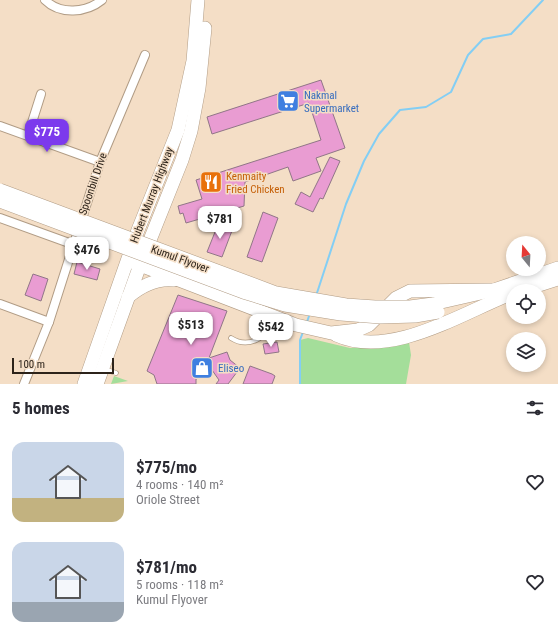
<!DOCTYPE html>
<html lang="en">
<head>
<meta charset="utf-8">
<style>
	:root { --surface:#fff; --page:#f2f2f3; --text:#2b2b33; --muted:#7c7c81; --accent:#7c3aed }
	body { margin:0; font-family:"Roboto Condensed",sans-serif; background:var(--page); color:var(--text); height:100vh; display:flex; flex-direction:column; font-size:15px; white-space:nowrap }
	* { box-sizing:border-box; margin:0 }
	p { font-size:13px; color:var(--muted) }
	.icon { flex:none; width:22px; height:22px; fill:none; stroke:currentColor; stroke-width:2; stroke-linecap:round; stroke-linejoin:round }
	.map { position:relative; height:384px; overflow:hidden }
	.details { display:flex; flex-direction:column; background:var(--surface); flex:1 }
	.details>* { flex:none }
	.needle { width:26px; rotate:342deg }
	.fabs { position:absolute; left:506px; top:236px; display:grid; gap:8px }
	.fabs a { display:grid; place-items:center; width:40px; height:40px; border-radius:50%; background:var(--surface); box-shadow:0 2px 6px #0003; font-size:20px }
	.scale { position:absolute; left:12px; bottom:10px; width:102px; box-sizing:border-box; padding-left:4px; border:2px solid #2c231a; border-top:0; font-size:11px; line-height:14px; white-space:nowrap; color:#2c231a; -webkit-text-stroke:3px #f4dec6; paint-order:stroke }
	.price { position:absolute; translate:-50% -34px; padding:0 9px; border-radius:8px; background:#fff; color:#222; font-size:13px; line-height:26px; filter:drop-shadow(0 1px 2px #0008) }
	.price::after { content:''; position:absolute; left:50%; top:24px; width:12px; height:9px; margin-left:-6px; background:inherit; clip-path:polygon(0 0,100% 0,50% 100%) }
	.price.active { background:var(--accent); color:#fff }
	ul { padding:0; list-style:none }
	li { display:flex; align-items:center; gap:12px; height:100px; padding:0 12px }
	li span { display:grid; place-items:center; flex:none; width:112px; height:80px; border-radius:12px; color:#555 }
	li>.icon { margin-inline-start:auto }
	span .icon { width:48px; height:48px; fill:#fffc; stroke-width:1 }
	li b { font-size:17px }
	h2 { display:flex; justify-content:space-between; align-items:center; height:48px; padding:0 12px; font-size:17px }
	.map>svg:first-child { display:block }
	.green { fill:#a4de9a }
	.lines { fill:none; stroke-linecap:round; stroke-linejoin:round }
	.stream { stroke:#83cef4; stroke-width:2 }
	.building { fill:#e99cd2; stroke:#907687 }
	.service-casing { stroke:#b19c85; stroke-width:5.5 }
	.minor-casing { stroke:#b19c85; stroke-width:10 }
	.trunk-casing { stroke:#b19c85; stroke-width:14 }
	.service { stroke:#fff; stroke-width:4 }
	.minor { stroke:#fff; stroke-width:8 }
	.trunk { stroke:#fff; stroke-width:13 }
	.trunk-bridge-casing { stroke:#b19c85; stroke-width:14; stroke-linecap:butt }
	.trunk-bridge { stroke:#fff; stroke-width:13 }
	.labels { text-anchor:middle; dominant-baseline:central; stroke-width:3; stroke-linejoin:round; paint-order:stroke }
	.shop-label { font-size:11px; fill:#366cbe; stroke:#f4dec6; text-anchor:start }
	.food-label { font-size:11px; fill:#c56008; stroke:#f4dec6; text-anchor:start }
	.street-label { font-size:11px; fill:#2c231a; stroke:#f4dec6 }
</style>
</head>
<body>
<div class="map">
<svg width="558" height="384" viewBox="0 0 558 384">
	<rect width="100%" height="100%" fill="#f4dec6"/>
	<g class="green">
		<path d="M 308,338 L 350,348 L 409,342 L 411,355 L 406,384 L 300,384 L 300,340 Z"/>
		<path d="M 114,376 L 128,381 L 111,384 Z"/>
	</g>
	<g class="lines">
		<g class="stream">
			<path d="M 316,296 L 346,204 L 364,161 L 379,134 L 400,110 L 426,107 L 451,92 L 468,55 L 483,39 L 511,34 L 543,0"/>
			<path d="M 307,322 L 310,313"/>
			<path d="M 300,384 L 300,340 L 303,332"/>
		</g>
	</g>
	<g class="building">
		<path d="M 321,80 L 345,148 L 316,158 L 321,171 L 293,181 L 288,167 L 245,182 L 244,206 L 186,223 L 183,213 L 180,214 L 178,206 L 202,199 L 196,180 L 321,140 L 309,103 L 212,134 L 207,117 Z"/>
		<path d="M 330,157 L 340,161 L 323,199 L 320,198 L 313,212 L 295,204 L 301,192 L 310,197 Z"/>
		<path d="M 263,212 L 278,218 L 262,262 L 247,257 Z"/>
		<path d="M 224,224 L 233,228 L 222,257 L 207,252 L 217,227 Z"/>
		<path d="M 77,262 L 100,269 L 97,280 L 74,274 Z"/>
		<path d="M 33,274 L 48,279 L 41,301 L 25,295 Z"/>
		<path d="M 178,295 L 227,311 L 209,358 L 227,352 L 230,360 L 240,368 L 228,384 L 216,384 L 219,380 L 212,370 L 199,375 L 199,378 L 196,379 L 196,384 L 157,384 L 154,375 L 147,371 Z"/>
		<path d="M 277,342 L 279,352 L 265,354 L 263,344 Z"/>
		<path d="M 250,366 L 272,374 L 275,376 L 272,384 L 243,384 Z"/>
	</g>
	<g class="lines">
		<g class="service-casing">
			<g id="service">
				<path d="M 231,338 C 248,349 269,338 274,319"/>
				<path d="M 104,369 L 116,373"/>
			</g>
		</g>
		<g class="minor-casing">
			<g id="minor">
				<path d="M 45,0 C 60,15 86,13 102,0"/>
				<path d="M 0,126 L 100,162"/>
				<path d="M 28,135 L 41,94"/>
				<path d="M 0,218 L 72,244"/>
				<path d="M 0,304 L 49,322"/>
				<path d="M 24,384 L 49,322 L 100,162 L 145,55"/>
			</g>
		</g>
		<g class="trunk-casing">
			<g id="trunk">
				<path d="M 132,262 L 296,325 L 331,333 L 358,330 L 369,325 L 396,298 L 410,291 L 494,290"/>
				<path d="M 520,291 L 558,279"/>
				<path d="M 128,297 C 141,286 157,278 174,280"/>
				<path d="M 437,303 L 494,290 L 558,268"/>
				<path d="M 336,335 C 391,360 463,312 513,293"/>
				<path d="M 84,384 L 138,230 L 178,130 L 193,61 L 198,0"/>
				<path d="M 97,384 L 140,265 L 182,160 L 191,131 L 199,88 L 205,28"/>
			</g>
		</g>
		<use href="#service" class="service"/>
		<use href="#minor" class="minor"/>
		<use href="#trunk" class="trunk"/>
		<g class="trunk-bridge-casing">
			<g id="trunk-bridge">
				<path d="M 0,190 L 276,293 L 346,305 L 375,307 L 410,307 L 433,304"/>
				<path d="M 0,201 L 243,292 L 285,305 L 341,314 L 380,317 L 415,316 L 438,312"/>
			</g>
		</g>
		<use href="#trunk-bridge" class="trunk-bridge"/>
	</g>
	<defs>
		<g id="supermarket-square" transform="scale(1.15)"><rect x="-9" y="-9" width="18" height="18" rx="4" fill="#3f7fe0" stroke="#f4dec6"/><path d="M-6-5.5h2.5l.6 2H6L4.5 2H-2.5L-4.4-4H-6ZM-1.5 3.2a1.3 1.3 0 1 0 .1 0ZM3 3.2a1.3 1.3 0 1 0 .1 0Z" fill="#fff"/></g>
		<g id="restaurant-square" transform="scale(1.15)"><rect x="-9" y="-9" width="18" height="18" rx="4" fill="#e8710a" stroke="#f4dec6"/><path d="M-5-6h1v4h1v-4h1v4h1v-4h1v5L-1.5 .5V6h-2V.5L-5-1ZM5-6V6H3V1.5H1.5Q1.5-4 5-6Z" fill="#fff"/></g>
		<g id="shop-square" transform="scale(1.15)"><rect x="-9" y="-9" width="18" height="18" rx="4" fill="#3f7fe0" stroke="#f4dec6"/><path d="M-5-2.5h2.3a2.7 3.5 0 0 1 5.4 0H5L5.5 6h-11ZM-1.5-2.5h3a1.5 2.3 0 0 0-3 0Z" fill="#fff"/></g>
	</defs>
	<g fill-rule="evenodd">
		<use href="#supermarket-square" x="288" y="101"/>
		<use href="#restaurant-square" x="211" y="182"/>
		<use href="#shop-square" x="202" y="368"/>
	</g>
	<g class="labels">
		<g class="shop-label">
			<text x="304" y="95">Nakmal<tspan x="304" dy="13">Supermarket</tspan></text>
			<text x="218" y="368">Eliseo</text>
		</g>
		<g class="food-label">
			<text x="226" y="176">Kenmaity<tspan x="226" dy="13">Fried Chicken</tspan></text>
		</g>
		<g class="street-label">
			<text transform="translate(93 184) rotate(-71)">Spoonbill Drive</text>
			<text transform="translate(152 195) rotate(-69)">Hubert Murray Highway</text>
			<text transform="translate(180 259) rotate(20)">Kumul Flyover</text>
		</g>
	</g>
</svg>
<div class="fabs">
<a><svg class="needle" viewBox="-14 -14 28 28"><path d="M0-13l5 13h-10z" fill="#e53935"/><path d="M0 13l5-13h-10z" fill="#7c7c81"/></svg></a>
<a><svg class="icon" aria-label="locate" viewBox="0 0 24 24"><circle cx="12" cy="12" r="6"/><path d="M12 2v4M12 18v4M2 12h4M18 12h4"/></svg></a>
<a><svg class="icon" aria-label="layers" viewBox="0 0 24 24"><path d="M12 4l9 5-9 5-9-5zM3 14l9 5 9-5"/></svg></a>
</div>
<div class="scale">100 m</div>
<b class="price active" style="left:47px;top:153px">$775</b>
<b class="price" style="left:220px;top:240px">$781</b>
<b class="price" style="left:87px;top:271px">$476</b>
<b class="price" style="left:191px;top:346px">$513</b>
<b class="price" style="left:271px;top:348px">$542</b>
</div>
<section class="details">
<h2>5 homes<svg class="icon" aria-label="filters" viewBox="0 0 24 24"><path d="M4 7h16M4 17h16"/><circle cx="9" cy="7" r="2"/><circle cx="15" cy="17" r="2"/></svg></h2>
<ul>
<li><span style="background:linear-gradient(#c9d6e8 70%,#c2b280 0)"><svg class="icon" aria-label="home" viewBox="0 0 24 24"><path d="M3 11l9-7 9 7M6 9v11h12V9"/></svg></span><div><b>$775/mo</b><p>4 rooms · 140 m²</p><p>Oriole Street</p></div><svg class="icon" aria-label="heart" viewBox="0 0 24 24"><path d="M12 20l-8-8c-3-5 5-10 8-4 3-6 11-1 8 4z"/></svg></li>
<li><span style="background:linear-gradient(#c9d6e8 75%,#9aa5b1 0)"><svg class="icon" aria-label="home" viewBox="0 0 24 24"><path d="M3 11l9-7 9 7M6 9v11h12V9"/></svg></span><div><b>$781/mo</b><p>5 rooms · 118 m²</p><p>Kumul Flyover</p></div><svg class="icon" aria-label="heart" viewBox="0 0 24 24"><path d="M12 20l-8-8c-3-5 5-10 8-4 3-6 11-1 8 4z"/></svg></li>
</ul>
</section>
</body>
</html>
